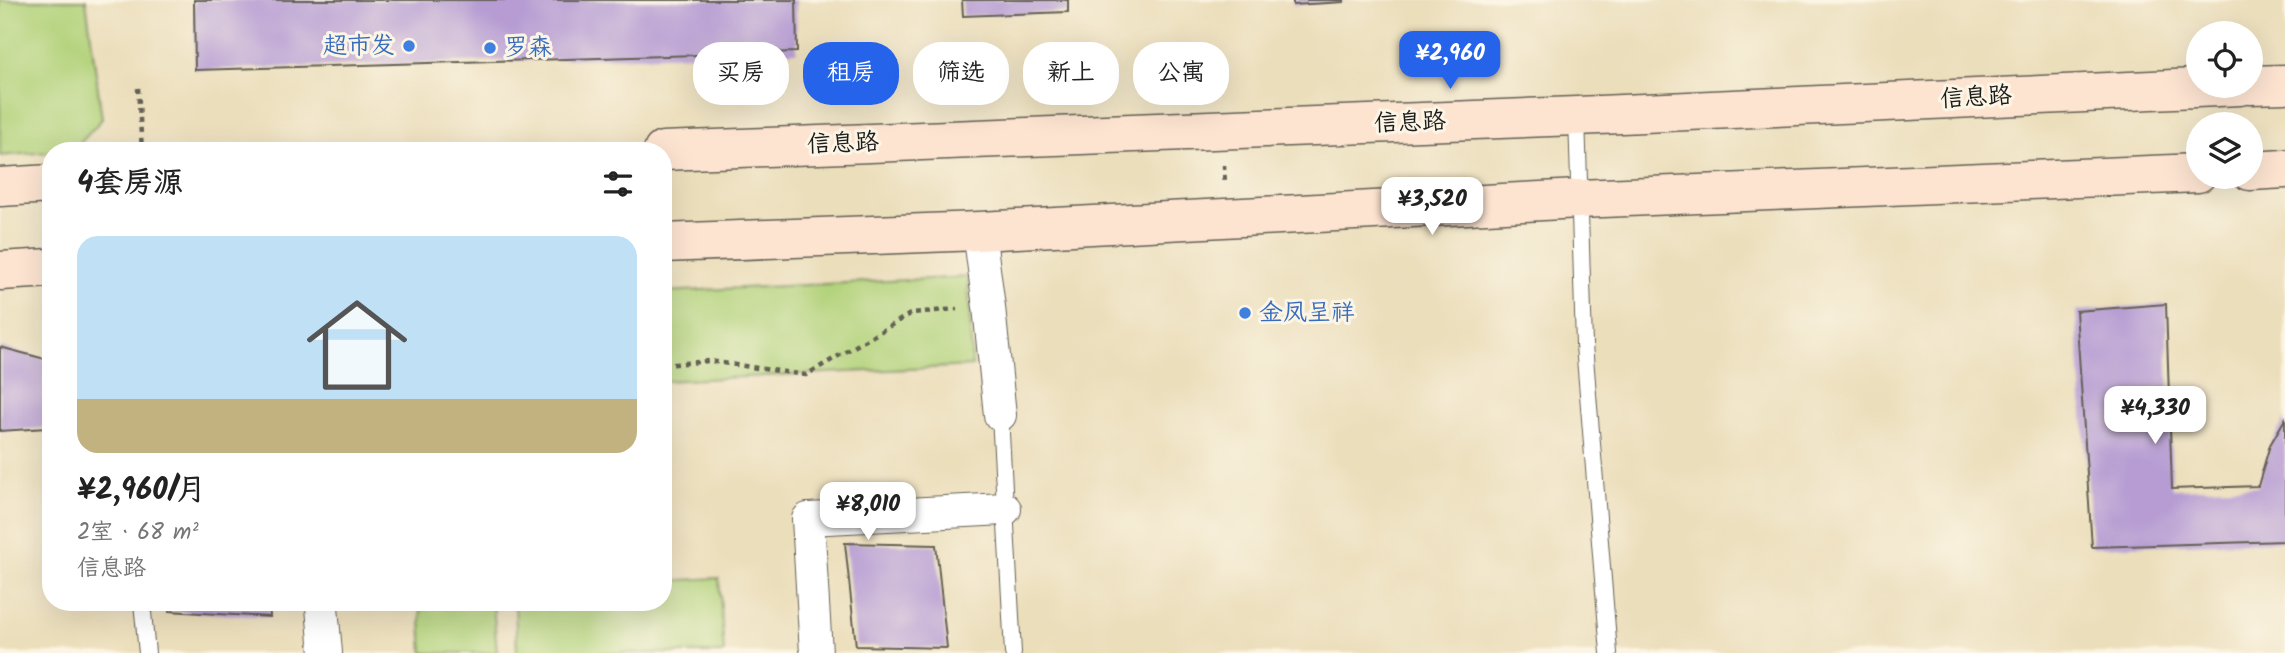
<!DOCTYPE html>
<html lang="zh">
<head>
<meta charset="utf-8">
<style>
	:root { --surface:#fff; --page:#f6f6f6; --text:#222; --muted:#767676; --line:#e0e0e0; --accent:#2563eb }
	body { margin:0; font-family:Kalam,"LXGW WenKai TC",sans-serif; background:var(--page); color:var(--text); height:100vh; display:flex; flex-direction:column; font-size:26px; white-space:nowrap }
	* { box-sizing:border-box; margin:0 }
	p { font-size:23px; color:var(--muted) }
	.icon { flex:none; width:38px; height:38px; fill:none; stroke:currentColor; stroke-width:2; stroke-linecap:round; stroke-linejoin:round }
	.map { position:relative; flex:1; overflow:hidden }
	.sheet { position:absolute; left:42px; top:142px; width:630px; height:469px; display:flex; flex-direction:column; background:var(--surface); border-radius:28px; box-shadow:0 7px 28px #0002 }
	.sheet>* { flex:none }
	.guide { position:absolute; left:693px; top:42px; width:665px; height:63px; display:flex; gap:14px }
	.controls { position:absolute; left:2186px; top:21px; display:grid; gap:14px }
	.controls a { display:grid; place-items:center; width:77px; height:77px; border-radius:50%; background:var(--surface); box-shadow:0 7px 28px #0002; font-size:35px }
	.price { position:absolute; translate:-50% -60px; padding:0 16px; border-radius:14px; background:#fff; color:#222; font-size:23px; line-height:46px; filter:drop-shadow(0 2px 4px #0008) }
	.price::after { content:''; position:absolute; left:50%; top:42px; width:21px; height:16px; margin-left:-10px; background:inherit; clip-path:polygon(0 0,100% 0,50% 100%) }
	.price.active { background:var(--accent); color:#fff }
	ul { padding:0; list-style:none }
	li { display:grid; align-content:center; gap:14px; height:371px; padding:0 35px }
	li+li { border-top:2px solid var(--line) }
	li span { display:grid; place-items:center; height:217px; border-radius:21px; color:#555 }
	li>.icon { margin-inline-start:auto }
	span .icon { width:126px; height:126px; fill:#fffc; stroke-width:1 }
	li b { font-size:30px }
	h2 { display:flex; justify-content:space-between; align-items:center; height:84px; padding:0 35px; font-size:30px }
	.tag { padding:0 24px; border-radius:28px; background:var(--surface); box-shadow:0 7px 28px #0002; font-size:24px; line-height:63px }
	.tag.active { background:var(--accent); color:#fff }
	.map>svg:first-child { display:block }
	.green { fill:#b0d178; stroke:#66764a; stroke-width:2 }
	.building { fill:#b69cd3 }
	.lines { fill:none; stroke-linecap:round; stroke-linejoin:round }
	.lane-casing { stroke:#646054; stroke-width:18 }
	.street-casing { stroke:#646054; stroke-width:34 }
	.secondary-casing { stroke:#646054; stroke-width:41 }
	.path { stroke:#646054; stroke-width:4.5; stroke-dasharray:5 5; stroke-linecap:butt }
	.lane { stroke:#fff; stroke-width:16 }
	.street { stroke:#fff; stroke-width:32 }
	.secondary { stroke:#fde4d1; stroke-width:38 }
	.shop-dot { fill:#3f7fe0; stroke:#fcf5e5; stroke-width:2.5 }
	.labels { text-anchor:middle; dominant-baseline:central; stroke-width:6; stroke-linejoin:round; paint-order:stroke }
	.shop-label { font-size:24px; fill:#366cbe; stroke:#fcf5e5; text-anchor:start }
	.street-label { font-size:24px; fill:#1c1c1c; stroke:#fcf5e5 }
</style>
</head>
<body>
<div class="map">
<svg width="2285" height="653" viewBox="0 0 2285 653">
	<rect width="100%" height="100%" fill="#fcf5e5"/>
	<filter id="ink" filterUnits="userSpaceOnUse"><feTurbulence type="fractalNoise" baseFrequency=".0143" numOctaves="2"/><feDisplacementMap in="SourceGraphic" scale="14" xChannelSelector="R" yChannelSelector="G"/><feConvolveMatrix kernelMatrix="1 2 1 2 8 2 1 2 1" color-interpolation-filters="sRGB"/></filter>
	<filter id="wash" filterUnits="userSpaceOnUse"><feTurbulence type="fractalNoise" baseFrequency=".00686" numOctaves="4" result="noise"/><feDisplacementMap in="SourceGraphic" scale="28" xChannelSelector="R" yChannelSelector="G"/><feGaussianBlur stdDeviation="1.57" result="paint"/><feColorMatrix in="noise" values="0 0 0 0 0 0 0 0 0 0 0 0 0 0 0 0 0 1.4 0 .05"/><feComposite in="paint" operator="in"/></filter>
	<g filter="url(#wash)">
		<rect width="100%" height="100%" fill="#ebdebb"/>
		<g class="green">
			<path d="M 0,0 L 86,0 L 102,119 L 74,150 L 0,156 Z"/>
			<path d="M 968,277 L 972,366 L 663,381 L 663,292 Z"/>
			<path d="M 719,578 L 724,653 L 517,653 L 515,602 L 663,602 L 663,581 Z"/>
			<path d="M 420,602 L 493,602 L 497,653 L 423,653 Z"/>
		</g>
		<g id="blocks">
			<g class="building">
				<path d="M 194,0 L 796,0 L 797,52 L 195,70 Z"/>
				<path d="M 962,0 L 1068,0 L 1068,12 L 963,16 Z"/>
				<path d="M 1293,0 L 1344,0 L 1344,2 L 1293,5 Z"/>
				<path d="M 2166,304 L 2172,489 L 2258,486 L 2270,445 L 2285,419 L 2285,541 L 2092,547 L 2076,311 Z"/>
				<path d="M 0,347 L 45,359 L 46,428 L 0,431 Z"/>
				<path d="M 845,543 L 936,545 L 947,648 L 856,646 Z"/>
				<path d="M 169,602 L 269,602 L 270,617 L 169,611 Z"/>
			</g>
		</g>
	</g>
	<g filter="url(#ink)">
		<use href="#blocks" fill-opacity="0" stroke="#646054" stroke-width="2"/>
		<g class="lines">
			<g class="lane-casing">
				<g id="lane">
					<path d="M 1577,116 L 1584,345 L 1609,653"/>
					<path d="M 1000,415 L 1013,653"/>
					<path d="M 142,602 L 147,653"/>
				</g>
			</g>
			<g class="street-casing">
				<g id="street">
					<path d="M 979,231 L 989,307 L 1000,415"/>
					<path d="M 322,607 L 326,653"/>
					<path d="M 816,653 L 808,519 L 1005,509"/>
				</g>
			</g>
			<g class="secondary-casing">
				<g id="secondary">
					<path d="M 2250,85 L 2285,84"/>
					<path d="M 663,151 L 1577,116 L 2240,86"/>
					<path d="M 2250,171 L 2285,169"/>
					<path d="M 0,187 L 51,184"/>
					<path d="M 663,243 L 979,231 L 1579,199 L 2198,173"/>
					<path d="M 0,271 L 51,268"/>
				</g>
			</g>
			<g class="path">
				<path d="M 138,88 L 142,150"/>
				<path d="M 1224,165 L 1225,184"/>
				<path d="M 663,365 L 709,361 L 806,375 L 912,313 L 957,309"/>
			</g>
			<use href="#lane" class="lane"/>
			<use href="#street" class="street"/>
			<use href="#secondary" class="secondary"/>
		</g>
	</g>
	<g class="shop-dot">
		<circle cx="409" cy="46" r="7"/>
		<circle cx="490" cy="48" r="7"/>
		<circle cx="1245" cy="313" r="7"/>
	</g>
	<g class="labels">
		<g class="shop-label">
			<text x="395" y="46" text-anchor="end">超市发</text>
			<text x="504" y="48">罗森</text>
			<text x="1259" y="313">金凤呈祥</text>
		</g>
		<g class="street-label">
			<text transform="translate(1976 98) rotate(-3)">信息路</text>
			<text transform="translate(1410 123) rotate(-2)">信息路</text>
			<text transform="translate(843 144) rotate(-2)">信息路</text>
		</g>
	</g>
</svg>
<div class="controls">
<a><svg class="icon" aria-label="locate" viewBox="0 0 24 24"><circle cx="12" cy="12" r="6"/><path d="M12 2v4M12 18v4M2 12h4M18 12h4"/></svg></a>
<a><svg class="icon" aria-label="layers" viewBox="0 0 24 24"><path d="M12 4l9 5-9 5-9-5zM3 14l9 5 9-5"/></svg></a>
</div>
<b class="price active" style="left:1450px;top:91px">¥2,960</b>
<b class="price" style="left:1432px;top:237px">¥3,520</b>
<b class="price" style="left:2155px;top:446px">¥4,330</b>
<b class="price" style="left:868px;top:542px">¥8,010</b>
<div class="guide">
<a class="tag">买房</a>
<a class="tag active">租房</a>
<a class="tag">筛选</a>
<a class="tag">新上</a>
<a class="tag">公寓</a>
</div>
<section class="sheet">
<h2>4套房源<svg class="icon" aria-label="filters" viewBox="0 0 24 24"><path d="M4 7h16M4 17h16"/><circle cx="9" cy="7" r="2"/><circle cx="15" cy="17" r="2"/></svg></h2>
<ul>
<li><span style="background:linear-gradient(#bfe0f5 75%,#c2b280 0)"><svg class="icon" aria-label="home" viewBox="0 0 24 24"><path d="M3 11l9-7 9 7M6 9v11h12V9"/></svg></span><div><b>¥2,960/月</b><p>2室 · 68 m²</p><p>信息路</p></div></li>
</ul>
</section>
</div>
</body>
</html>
